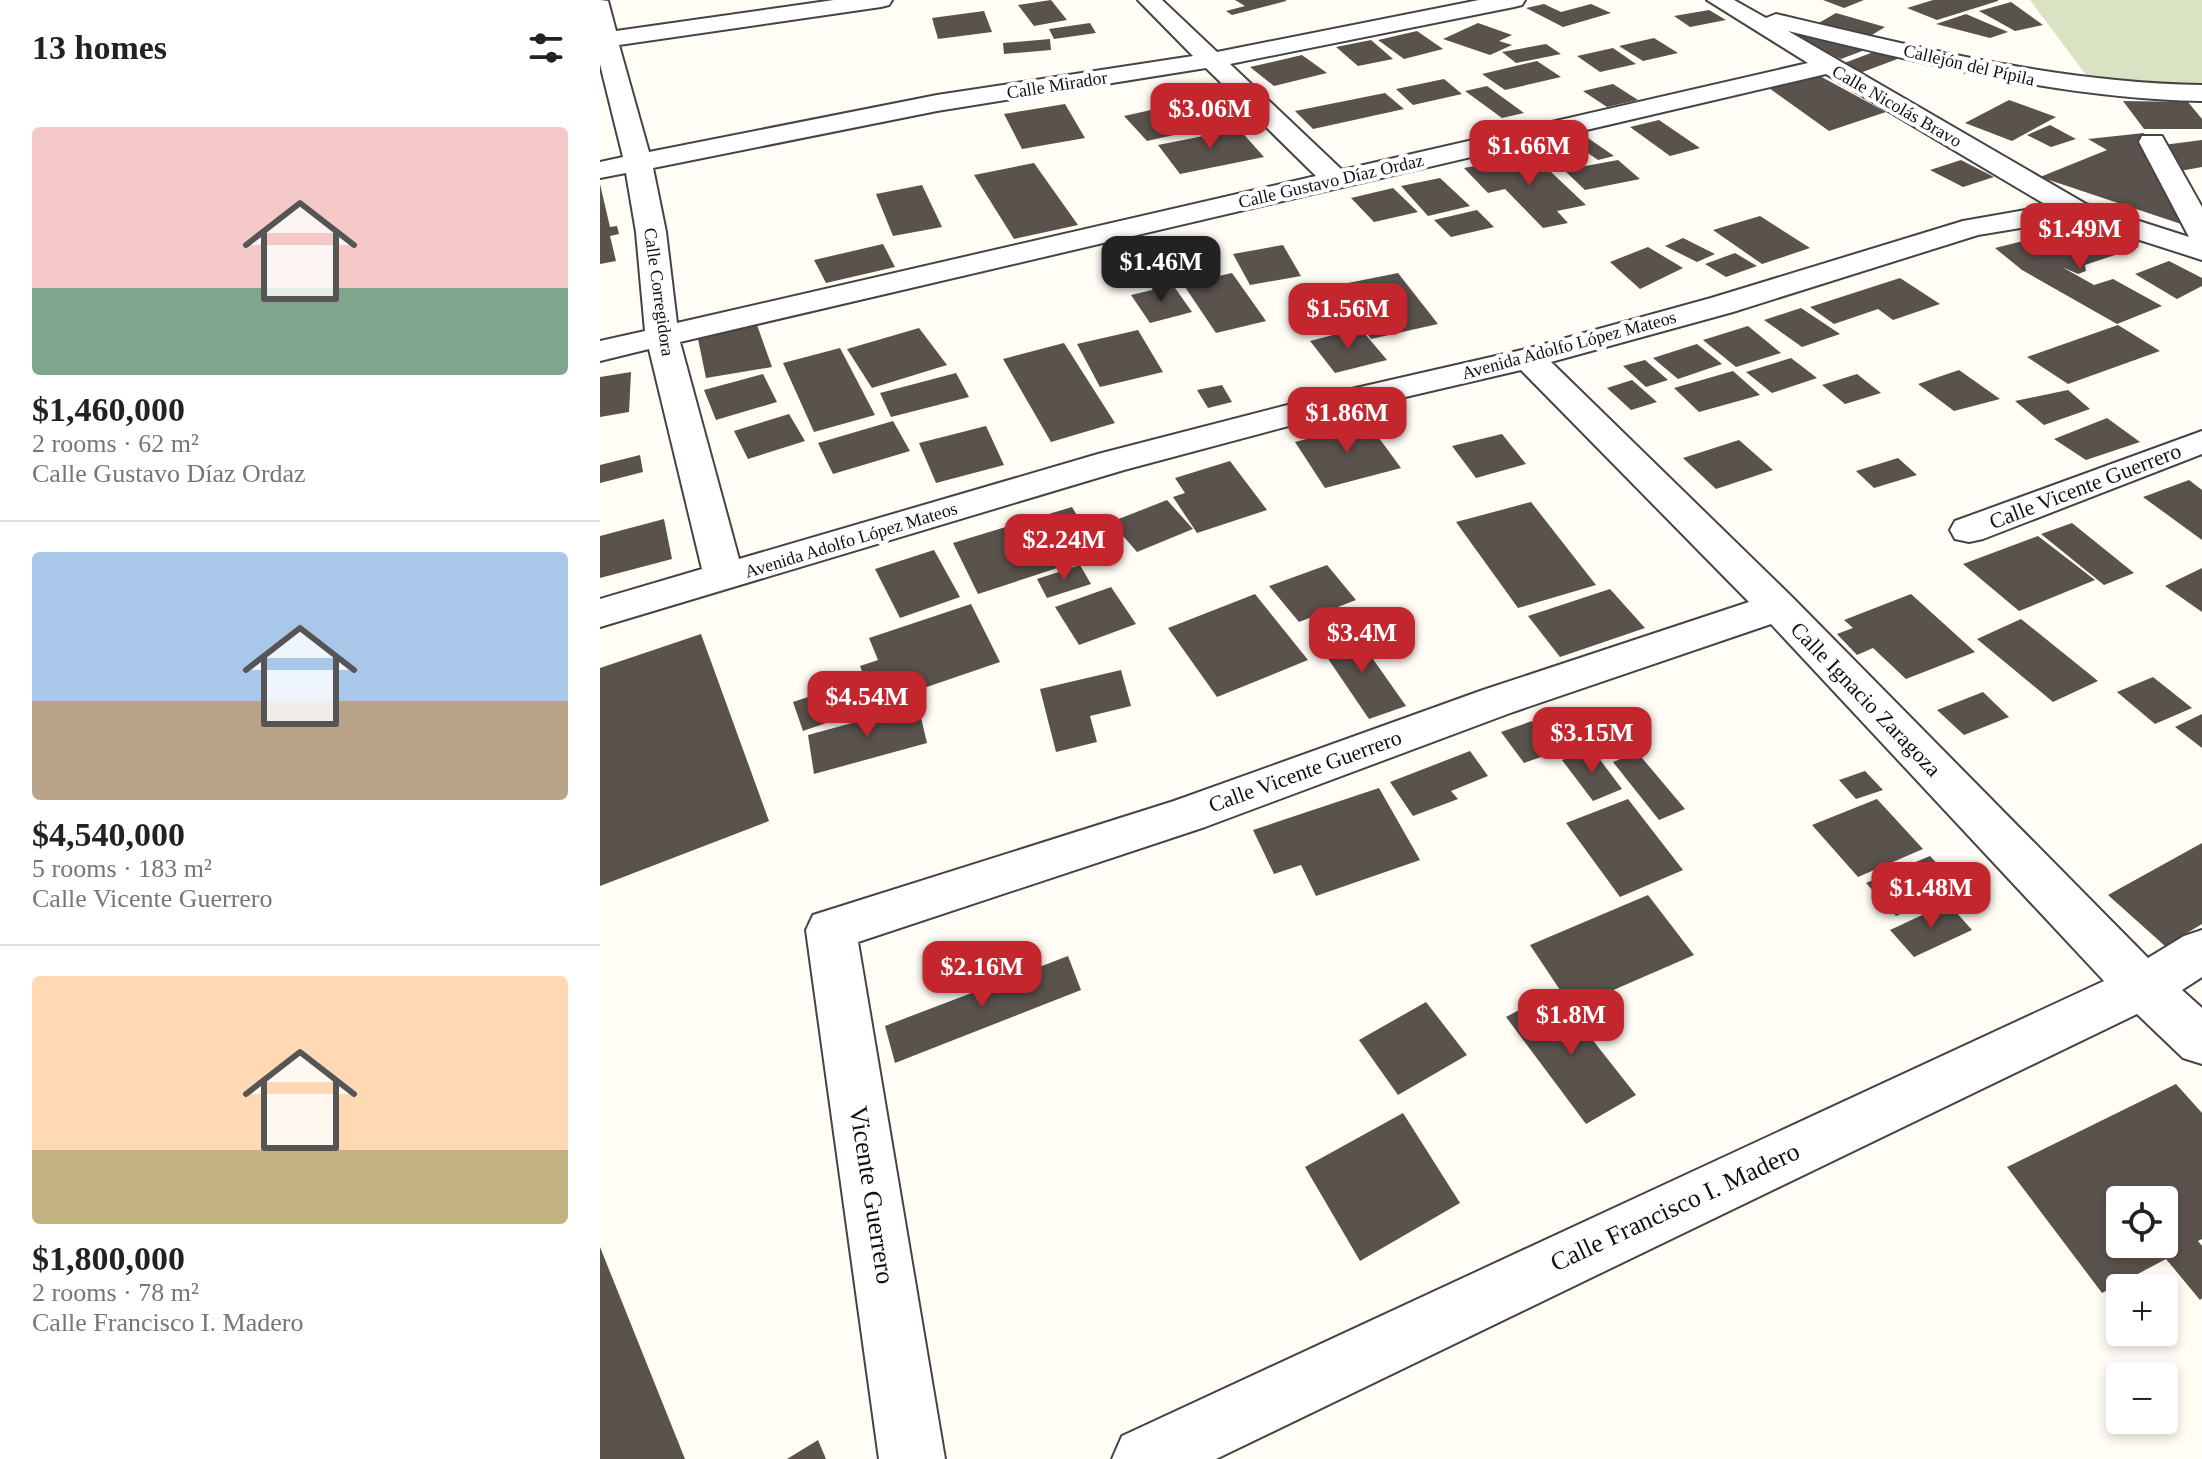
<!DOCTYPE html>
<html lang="en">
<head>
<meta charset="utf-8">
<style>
	:root { --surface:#fff; --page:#f6f6f6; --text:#222; --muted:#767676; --line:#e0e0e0; --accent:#c4262e }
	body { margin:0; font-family:"Times New Roman",serif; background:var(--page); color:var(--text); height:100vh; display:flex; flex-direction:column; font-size:30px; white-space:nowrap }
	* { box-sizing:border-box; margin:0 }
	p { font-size:26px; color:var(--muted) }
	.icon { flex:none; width:44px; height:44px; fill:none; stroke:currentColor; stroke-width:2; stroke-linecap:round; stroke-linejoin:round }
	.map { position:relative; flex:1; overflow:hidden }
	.sheet { display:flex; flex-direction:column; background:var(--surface); width:600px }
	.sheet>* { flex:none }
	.fabs { position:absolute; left:1506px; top:1186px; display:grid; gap:16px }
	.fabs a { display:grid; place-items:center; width:72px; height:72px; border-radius:8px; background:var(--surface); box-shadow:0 4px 12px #0003; font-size:40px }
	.price { position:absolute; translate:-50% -68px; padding:0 18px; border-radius:16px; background:var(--accent); color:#fff; font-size:26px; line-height:52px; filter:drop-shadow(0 2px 4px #0008) }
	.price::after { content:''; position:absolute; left:50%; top:48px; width:24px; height:18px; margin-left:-12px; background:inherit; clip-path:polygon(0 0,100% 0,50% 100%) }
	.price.selected { background:#222; color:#fff }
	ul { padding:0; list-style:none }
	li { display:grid; align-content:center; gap:16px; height:424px; padding:0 32px }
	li+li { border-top:2px solid var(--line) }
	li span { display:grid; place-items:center; height:248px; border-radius:8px; color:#555 }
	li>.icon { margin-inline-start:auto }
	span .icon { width:144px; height:144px; fill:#fffc; stroke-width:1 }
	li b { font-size:34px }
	h2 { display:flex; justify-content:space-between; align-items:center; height:96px; padding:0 32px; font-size:34px }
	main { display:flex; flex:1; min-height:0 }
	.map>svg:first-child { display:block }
	.cemetery { fill:#d9e3c4 }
	.building { fill:#5a524d; fill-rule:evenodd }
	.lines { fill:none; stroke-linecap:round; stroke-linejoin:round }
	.minor-casing { stroke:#444; stroke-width:4 }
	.minor { fill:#fff; fill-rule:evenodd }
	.labels { text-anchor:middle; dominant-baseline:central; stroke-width:8; stroke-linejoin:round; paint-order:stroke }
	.far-street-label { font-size:18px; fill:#111; stroke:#fff }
	.street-label { font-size:22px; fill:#111; stroke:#fff }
	.near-street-label { font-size:26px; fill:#111; stroke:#fff }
</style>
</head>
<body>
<main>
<section class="sheet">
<h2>13 homes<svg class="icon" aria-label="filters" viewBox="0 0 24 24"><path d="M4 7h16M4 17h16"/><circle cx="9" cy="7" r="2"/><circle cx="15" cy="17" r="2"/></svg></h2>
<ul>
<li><span style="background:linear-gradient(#f6c9c9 65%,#7fa58c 0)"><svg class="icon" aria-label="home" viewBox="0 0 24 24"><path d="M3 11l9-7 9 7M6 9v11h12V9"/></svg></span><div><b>$1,460,000</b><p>2 rooms · 62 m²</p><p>Calle Gustavo Díaz Ordaz</p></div></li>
<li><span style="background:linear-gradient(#a9c7e8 60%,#b9a48a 0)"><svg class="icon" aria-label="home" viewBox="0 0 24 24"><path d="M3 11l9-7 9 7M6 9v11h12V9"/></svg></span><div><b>$4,540,000</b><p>5 rooms · 183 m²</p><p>Calle Vicente Guerrero</p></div></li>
<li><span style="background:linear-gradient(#ffd9b3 70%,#c2b280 0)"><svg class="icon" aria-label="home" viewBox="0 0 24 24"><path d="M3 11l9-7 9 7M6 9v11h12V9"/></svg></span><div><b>$1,800,000</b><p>2 rooms · 78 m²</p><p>Calle Francisco I. Madero</p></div></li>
</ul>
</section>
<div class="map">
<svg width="1602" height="1459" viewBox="0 0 1602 1459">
	<rect width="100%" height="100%" fill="#fffdf5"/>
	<path class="cemetery" d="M 1430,0 L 1602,0 L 1602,86 L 1536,87 L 1489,79 Z"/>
	<g class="building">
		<path d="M 451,0 L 467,20 L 434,26 L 418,5 Z"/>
		<path d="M 635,0 L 686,0 L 686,1 L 632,15 L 626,11 L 645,6 Z"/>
		<path d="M 1223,0 L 1264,0 L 1244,8 Z"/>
		<path d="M 1333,0 L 1398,0 L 1398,1 L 1337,20 L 1307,8 Z"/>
		<path d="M 1411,2 L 1443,25 L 1415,31 L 1379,11 Z"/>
		<path d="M 944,4 L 961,12 L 991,4 L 1011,13 L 963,27 L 926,8 Z"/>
		<path d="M 1109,10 L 1126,20 L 1090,27 L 1074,16 Z"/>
		<path d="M 384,11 L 392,32 L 338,39 L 332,18 Z"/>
		<path d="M 1236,13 L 1285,27 L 1267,38 L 1217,24 Z"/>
		<path d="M 1366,14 L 1408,32 L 1390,38 L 1336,24 Z"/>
		<path d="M 490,23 L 496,33 L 454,39 L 449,29 Z"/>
		<path d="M 878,23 L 912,35 L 899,41 L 912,45 L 890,55 L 843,39 Z"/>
		<path d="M 817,31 L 843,49 L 804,59 L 778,40 Z"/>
		<path d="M 1209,32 L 1270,48 L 1241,59 L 1188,36 Z"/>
		<path d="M 1054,38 L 1078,53 L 1043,61 L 1019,46 Z"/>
		<path d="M 450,39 L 451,50 L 404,54 L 403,43 Z"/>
		<path d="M 771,40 L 793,59 L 758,66 L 736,47 Z"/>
		<path d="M 946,44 L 961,54 L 916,63 L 902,52 Z"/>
		<path d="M 1013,48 L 1036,64 L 1000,72 L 977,56 Z"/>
		<path d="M 1279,50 L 1300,58 L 1260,73 L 1239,65 Z"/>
		<path d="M 702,55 L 727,73 L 674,86 L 650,67 Z"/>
		<path d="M 937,61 L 961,77 L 905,90 L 882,74 Z"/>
		<path d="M 1218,75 L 1286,112 L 1229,131 L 1169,88 Z"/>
		<path d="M 844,79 L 862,94 L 813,105 L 796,89 Z"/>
		<path d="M 588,83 L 604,99 L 570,106 L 555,89 Z"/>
		<path d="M 1013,84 L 1038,100 L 1007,107 L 983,91 Z"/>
		<path d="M 887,86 L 924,113 L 902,118 L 865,91 Z"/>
		<path d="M 785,93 L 804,109 L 713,129 L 695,111 Z"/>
		<path d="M 1409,100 L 1456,117 L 1412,141 L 1365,123 Z"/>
		<path d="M 1523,101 L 1588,102 L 1602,119 L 1602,129 L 1544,129 Z"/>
		<path d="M 465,104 L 485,138 L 422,149 L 404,114 Z"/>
		<path d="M 569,106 L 592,131 L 547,141 L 524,116 Z"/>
		<path d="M 1059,120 L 1100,148 L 1070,156 L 1030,127 Z"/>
		<path d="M 1450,125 L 1476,139 L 1451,147 L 1427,135 Z"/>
		<path d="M 639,129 L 664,157 L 580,174 L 558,145 Z"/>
		<path d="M 1544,133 L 1596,229 L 1440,177 L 1507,150 L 1488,139 Z"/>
		<path d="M 988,138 L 1014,156 L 998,160 L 972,142 Z"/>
		<path d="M 1602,140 L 1602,167 L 1580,171 L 1563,145 Z"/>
		<path d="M 933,155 L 986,205 L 957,211 L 968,223 L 943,228 L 905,189 L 888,193 L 864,168 Z"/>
		<path d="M 1018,160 L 1040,179 L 985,190 L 964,170 Z"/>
		<path d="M 1361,160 L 1394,177 L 1363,187 L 1330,170 Z"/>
		<path d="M 434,163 L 478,225 L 414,239 L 374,175 Z"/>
		<path d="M 840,178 L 870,206 L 828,216 L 801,186 Z"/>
		<path d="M 0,184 L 10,227 L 17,226 L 19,234 L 10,236 L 16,261 L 0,264 Z"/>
		<path d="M 322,185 L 342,227 L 293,236 L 276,194 Z"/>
		<path d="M 793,188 L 818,212 L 774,222 L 751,198 Z"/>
		<path d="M 877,210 L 894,227 L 851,237 L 834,220 Z"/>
		<path d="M 1160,216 L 1210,248 L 1162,264 L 1113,230 Z"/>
		<path d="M 1474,228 L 1525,240 L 1539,247 L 1485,265 L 1486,271 L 1478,274 L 1462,267 L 1494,285 L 1513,279 L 1562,306 L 1517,324 L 1422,270 L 1395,248 Z"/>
		<path d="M 1083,238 L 1115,254 L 1097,262 L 1065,246 Z"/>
		<path d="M 283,244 L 295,267 L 226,283 L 214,260 Z"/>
		<path d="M 683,245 L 701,276 L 650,285 L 633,254 Z"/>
		<path d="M 1048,247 L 1083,268 L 1040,289 L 1010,262 Z"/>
		<path d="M 1135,253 L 1157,266 L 1126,277 L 1105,264 Z"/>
		<path d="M 1569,261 L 1602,278 L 1602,286 L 1577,299 L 1535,274 Z"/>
		<path d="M 632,273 L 666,321 L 616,333 L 583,284 Z"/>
		<path d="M 798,273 L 838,324 L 771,339 L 733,286 Z"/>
		<path d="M 1300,278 L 1340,304 L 1293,320 L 1278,309 L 1234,324 L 1210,307 Z"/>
		<path d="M 573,285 L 592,312 L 550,323 L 531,295 Z"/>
		<path d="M 1201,308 L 1240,334 L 1202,347 L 1164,320 Z"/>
		<path d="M 157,325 L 172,367 L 106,378 L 98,339 Z"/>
		<path d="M 1518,325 L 1560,351 L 1468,384 L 1427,357 Z"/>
		<path d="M 1148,326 L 1181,353 L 1136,367 L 1103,340 Z"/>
		<path d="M 319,328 L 347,365 L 272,388 L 247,349 Z"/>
		<path d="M 760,328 L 787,360 L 735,373 L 710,341 Z"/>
		<path d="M 538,330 L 563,372 L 500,387 L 477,344 Z"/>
		<path d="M 464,343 L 515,423 L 451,442 L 403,359 Z"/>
		<path d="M 1097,344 L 1122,364 L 1078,379 L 1053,358 Z"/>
		<path d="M 240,348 L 275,415 L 214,432 L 183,363 Z"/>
		<path d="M 1191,358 L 1217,378 L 1172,393 L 1146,372 Z"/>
		<path d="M 1045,360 L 1068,380 L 1046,387 L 1023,366 Z"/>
		<path d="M 1359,370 L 1400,399 L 1354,411 L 1318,384 Z"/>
		<path d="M 1133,371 L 1160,395 L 1099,412 L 1074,388 Z"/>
		<path d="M 31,372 L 29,412 L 0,417 L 0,377 Z"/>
		<path d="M 356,373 L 369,397 L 291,417 L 280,393 Z"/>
		<path d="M 163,374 L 177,402 L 116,420 L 104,390 Z"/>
		<path d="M 1257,374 L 1281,393 L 1245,404 L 1222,385 Z"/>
		<path d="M 1032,380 L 1057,402 L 1031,410 L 1007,388 Z"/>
		<path d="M 622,385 L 632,402 L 608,408 L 597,390 Z"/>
		<path d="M 1468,390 L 1490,409 L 1444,425 L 1415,401 Z"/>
		<path d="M 189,414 L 205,441 L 148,459 L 134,431 Z"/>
		<path d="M 1507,418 L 1540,442 L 1486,460 L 1454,439 Z"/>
		<path d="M 293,421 L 310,451 L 233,474 L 218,443 Z"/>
		<path d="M 768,423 L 801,468 L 725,488 L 695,442 Z"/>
		<path d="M 386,426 L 404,465 L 336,483 L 319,443 Z"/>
		<path d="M 902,434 L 926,464 L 876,478 L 852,446 Z"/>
		<path d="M 1139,440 L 1173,470 L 1116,489 L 1083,458 Z"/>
		<path d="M 40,455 L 43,472 L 0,483 L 0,465 Z"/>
		<path d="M 1298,458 L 1317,475 L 1274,488 L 1256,471 Z"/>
		<path d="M 630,461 L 667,510 L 597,533 L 573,497 L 585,493 L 575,478 Z"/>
		<path d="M 1589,480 L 1602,490 L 1602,540 L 1543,497 Z"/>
		<path d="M 567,500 L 593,529 L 537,552 L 511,522 Z"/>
		<path d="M 931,502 L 996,585 L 918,608 L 856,522 Z"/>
		<path d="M 472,507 L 500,554 L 378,594 L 353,543 Z"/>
		<path d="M 64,519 L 72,559 L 0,578 L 0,536 Z"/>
		<path d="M 1472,523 L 1534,573 L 1504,585 L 1441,534 Z"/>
		<path d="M 1438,536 L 1495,580 L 1419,611 L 1363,564 Z"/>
		<path d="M 334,550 L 360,597 L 300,618 L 275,569 Z"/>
		<path d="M 480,565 L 491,584 L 447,598 L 437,579 Z"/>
		<path d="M 727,565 L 756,600 L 699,622 L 669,586 Z"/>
		<path d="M 1602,568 L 1602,612 L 1565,586 Z"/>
		<path d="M 511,587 L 536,624 L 479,645 L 455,607 Z"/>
		<path d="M 1010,589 L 1045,628 L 960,657 L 928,616 Z"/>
		<path d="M 655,594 L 708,660 L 617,697 L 568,628 Z"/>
		<path d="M 1311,594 L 1375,652 L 1306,679 L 1273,648 L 1257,655 L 1237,634 L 1253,628 L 1244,620 Z"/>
		<path d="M 371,604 L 400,662 L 274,705 L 260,666 L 278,660 L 269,638 Z"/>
		<path d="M 1421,619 L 1498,681 L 1453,702 L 1377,639 Z"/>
		<path d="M 754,632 L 806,706 L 769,719 L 718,644 Z"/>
		<path d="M 101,634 L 169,821 L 0,886 L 0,668 Z"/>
		<path d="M 521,670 L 531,706 L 490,716 L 497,742 L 456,752 L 440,689 Z"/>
		<path d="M 1553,677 L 1592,708 L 1555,724 L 1517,692 Z"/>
		<path d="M 253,682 L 264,710 L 203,731 L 193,702 Z"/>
		<path d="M 1383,692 L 1409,717 L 1364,735 L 1337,710 Z"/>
		<path d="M 318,705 L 327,743 L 214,774 L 208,735 Z"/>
		<path d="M 1602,714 L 1602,748 L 1575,727 Z"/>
		<path d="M 932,721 L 955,752 L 924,763 L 901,732 Z"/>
		<path d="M 992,749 L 1022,789 L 993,801 L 962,760 Z"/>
		<path d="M 870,751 L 888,776 L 851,791 L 858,799 L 813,816 L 790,782 Z"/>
		<path d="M 1037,752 L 1085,809 L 1059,820 L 1013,762 Z"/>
		<path d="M 1265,771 L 1283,790 L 1256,799 L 1239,780 Z"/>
		<path d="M 779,788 L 820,860 L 716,896 L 701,865 L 674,874 L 653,830 Z"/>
		<path d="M 1028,799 L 1083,870 L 1020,897 L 966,823 Z"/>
		<path d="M 1277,799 L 1323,849 L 1258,877 L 1212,825 Z"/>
		<path d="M 1602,843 L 1602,924 L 1565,946 L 1508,895 Z"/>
		<path d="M 1330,856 L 1360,888 L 1296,916 L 1266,883 Z"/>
		<path d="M 1048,895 L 1094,955 L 972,1008 L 930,945 Z"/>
		<path d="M 1348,903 L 1372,930 L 1314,957 L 1290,930 Z"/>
		<path d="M 468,956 L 481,990 L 295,1063 L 285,1026 Z"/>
		<path d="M 954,991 L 1036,1095 L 986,1124 L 906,1017 Z"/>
		<path d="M 826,1002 L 867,1055 L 798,1095 L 759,1040 Z"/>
		<path d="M 1576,1084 L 1602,1113 L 1602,1239 L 1598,1241 L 1602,1246 L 1602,1298 L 1600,1300 L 1566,1259 L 1502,1293 L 1407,1167 ZM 1520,1200 L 1564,1200 L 1564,1244 L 1520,1244 Z"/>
		<path d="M 803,1113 L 860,1203 L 760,1261 L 705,1167 Z"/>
		<path d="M 0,1247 L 85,1459 L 0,1459 Z"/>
		<path d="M 218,1440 L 226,1459 L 187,1459 Z"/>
	</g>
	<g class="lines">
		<g class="minor-casing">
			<g id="minor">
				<path d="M 0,0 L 8,1 L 16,31 L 234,0 L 292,0 L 289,5 L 281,7 L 19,45 L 49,152 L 337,95 L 593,56 L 538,0 L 562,0 L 617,52 L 879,0 L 925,0 L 922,5 L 914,7 L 630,64 L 742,170 L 1208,63 L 1107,0 L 1134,0 L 1166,18 L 1176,14 C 1317,47 1456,83 1602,85 L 1602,101 C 1460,98 1325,64 1188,31 L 1486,204 L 1589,237 L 1539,142 L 1542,136 L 1562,136 L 1602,207 L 1602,260 L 1474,219 L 1378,235 L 1133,312 L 951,362 L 1192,597 L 1548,958 L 1584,936 L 1602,930 L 1602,977 L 1582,990 L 1602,1008 L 1602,1064 L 1583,1058 L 1537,1014 L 616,1459 L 512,1459 L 522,1436 L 1504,981 L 1171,624 L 913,712 L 605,827 L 258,942 L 345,1459 L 279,1459 L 206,930 L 213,915 L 574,801 L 883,690 L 1149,602 L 921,370 L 741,412 L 524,470 L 0,627 L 0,599 L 102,569 L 49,349 L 0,361 L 0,341 L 45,331 L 36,232 L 26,173 L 0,178 L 0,162 L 23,157 L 0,64 ZM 606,68 L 716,176 L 77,323 L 66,232 L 53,168 L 337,111 ZM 1226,74 L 1448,206 L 1363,221 L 1111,298 L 922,350 L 734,393 L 498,454 L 139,559 L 80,342 Z"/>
				<path d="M 1602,431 L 1602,454 L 1383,539 L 1369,542 L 1355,539 L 1350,530 L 1355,521 Z"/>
			</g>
		</g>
		<use href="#minor" class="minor"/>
	</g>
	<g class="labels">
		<g class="far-street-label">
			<text transform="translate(1369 65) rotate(13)">Callejón del Pípila</text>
			<text transform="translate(457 85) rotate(-9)">Calle Mirador</text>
			<text transform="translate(1297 106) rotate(30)">Calle Nicolás Bravo</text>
			<text transform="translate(731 181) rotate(-13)">Calle Gustavo Díaz Ordaz</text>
			<text transform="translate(59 292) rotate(82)">Calle Corregidora</text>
			<text transform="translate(969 345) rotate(-15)">Avenida Adolfo López Mateos</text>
			<text transform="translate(251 540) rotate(-17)">Avenida Adolfo López Mateos</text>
		</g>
		<g class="street-label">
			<text transform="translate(1485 486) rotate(-21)">Calle Vicente Guerrero</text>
			<text transform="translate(1266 699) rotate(46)">Calle Ignacio Zaragoza</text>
			<text transform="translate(705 771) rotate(-20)">Calle Vicente Guerrero</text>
		</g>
		<g class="near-street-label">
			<text transform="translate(272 1195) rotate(81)">Vicente Guerrero</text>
			<text transform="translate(1075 1207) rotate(-25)">Calle Francisco I. Madero</text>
		</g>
	</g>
</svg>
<div class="fabs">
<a><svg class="icon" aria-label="locate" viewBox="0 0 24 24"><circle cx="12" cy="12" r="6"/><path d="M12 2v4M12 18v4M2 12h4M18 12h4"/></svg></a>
<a>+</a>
<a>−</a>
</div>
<b class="price" style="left:610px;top:151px">$3.06M</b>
<b class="price" style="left:929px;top:188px">$1.66M</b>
<b class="price" style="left:1480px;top:271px">$1.49M</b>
<b class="price selected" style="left:561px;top:304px">$1.46M</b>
<b class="price" style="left:748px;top:351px">$1.56M</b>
<b class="price" style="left:747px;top:455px">$1.86M</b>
<b class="price" style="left:464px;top:582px">$2.24M</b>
<b class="price" style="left:762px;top:675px">$3.4M</b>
<b class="price" style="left:267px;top:739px">$4.54M</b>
<b class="price" style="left:992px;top:775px">$3.15M</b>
<b class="price" style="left:1331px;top:930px">$1.48M</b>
<b class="price" style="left:382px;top:1009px">$2.16M</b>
<b class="price" style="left:971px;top:1057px">$1.8M</b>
</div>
</main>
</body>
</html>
